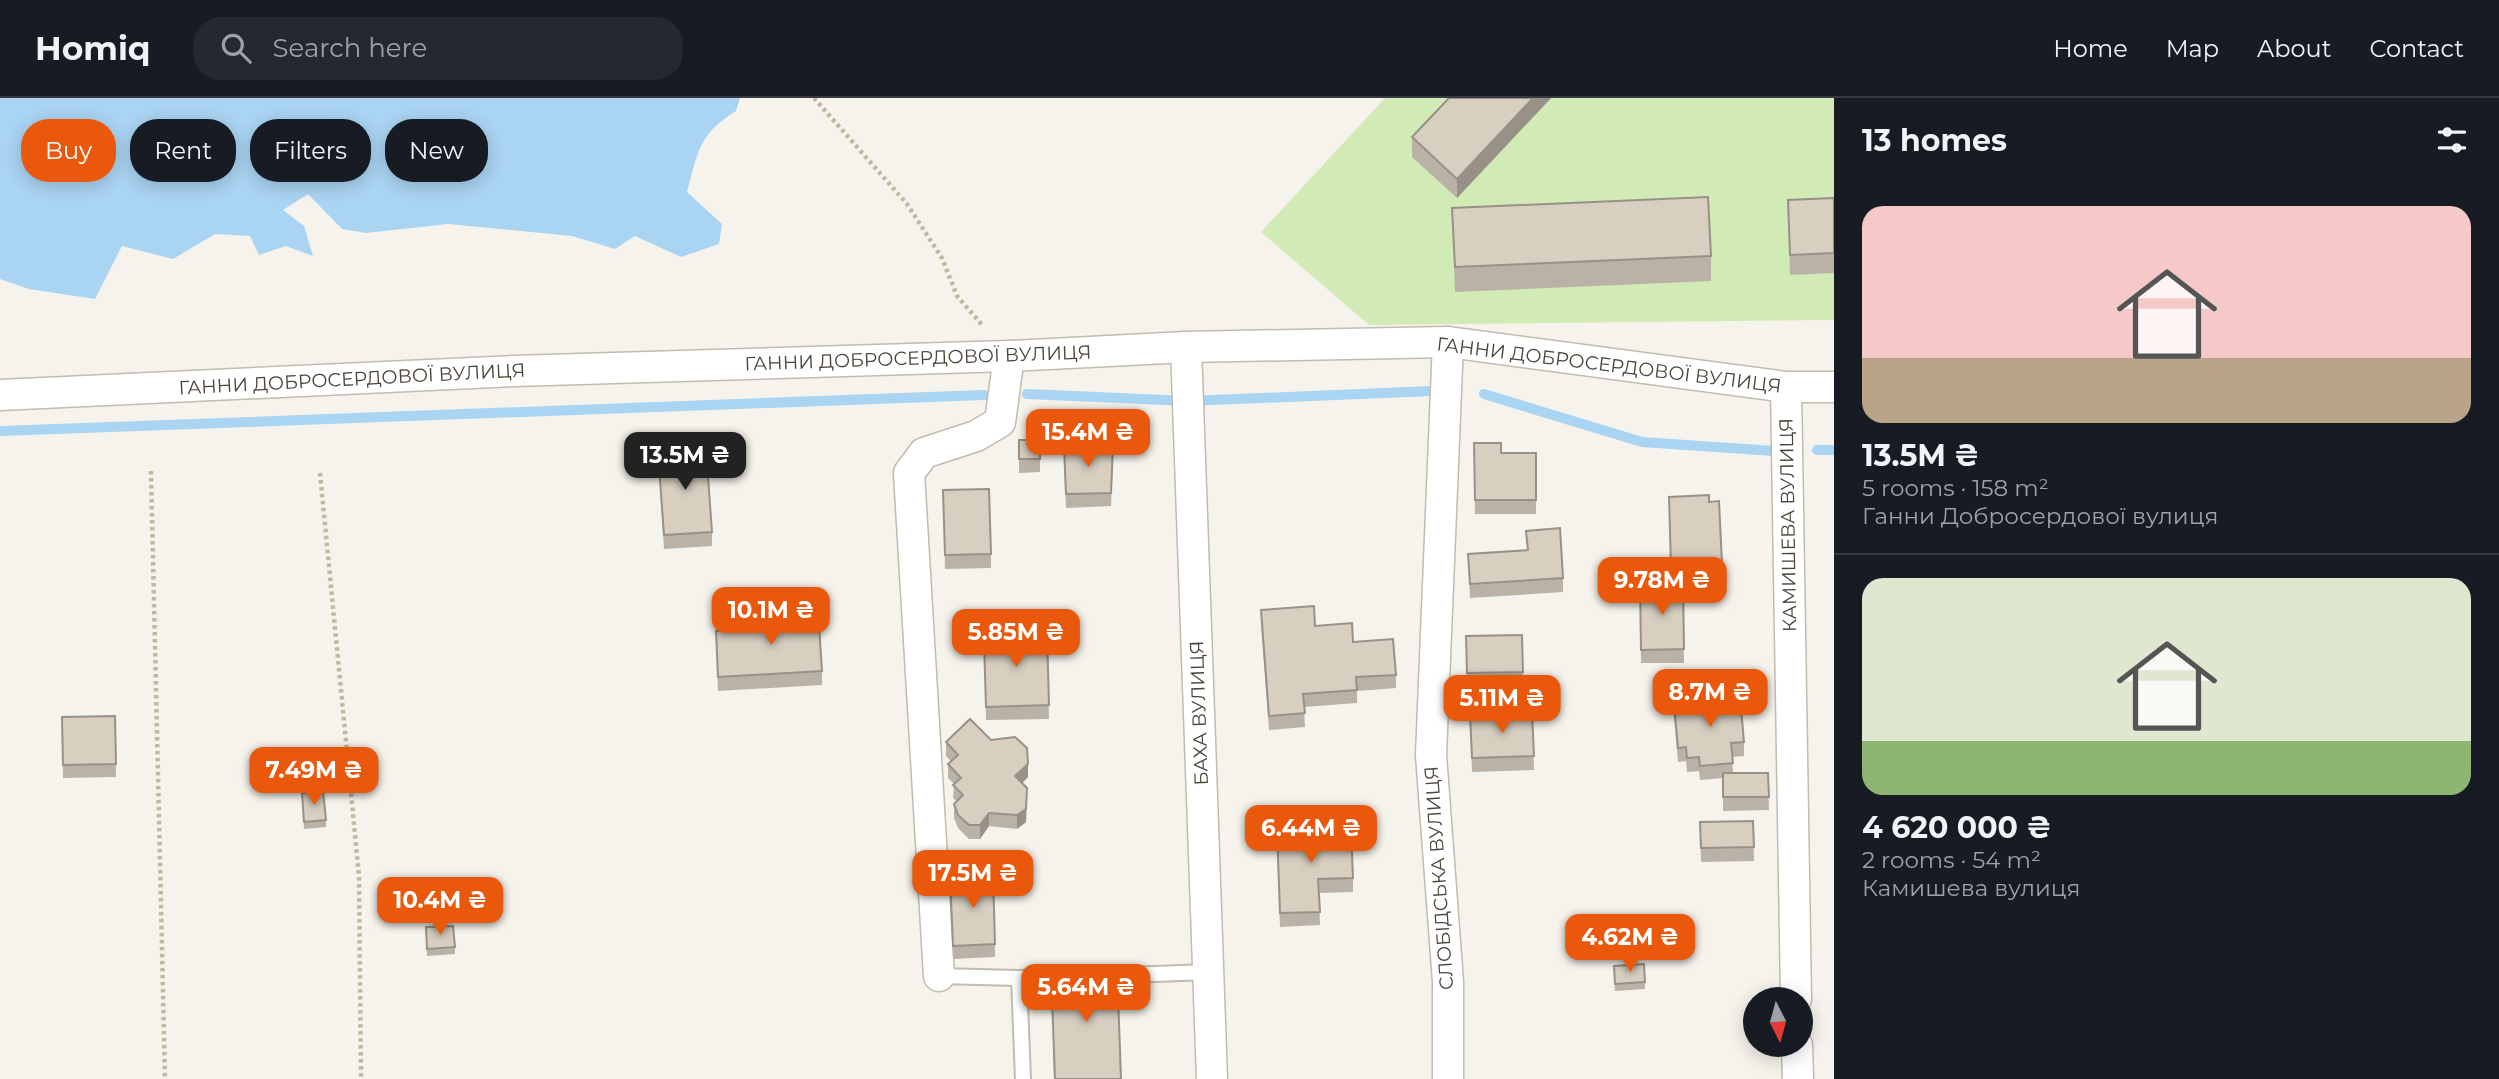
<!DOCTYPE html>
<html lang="en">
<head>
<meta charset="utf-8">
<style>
	:root { --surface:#171b24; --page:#242831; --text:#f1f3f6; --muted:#9ea1a6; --line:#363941; --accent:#ea580c }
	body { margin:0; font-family:Montserrat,sans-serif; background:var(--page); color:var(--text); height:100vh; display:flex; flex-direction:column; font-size:26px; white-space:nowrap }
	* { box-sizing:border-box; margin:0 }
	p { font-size:23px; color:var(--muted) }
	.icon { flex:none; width:38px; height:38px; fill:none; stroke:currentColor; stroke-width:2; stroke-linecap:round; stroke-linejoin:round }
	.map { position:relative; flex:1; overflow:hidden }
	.details { display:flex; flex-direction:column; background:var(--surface); width:665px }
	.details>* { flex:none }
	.hud { position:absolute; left:21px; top:21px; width:665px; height:63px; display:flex; gap:14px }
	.needle { width:46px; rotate:174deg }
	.controls { position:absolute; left:1743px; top:889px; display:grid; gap:14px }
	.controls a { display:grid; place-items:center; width:70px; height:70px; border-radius:50%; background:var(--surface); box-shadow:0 4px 18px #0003; font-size:35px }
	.price { position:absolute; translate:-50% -60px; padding:0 16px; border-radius:14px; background:var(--accent); color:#fff; font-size:23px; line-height:46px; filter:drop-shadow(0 2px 4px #0008) }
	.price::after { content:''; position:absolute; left:50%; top:42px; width:21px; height:16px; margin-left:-10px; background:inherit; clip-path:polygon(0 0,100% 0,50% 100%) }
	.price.on { background:#222; color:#fff }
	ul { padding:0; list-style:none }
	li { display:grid; align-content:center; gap:14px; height:371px; padding:0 28px }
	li+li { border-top:2px solid var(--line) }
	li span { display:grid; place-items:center; height:217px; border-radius:21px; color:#555 }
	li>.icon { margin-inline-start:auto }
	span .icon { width:126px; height:126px; fill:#fffc; stroke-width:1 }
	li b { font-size:30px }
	h2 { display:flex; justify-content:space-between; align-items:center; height:84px; padding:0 28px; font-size:30px }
	.tag { padding:0 24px; border-radius:28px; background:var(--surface); box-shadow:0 4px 18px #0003; font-size:24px; line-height:63px }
	.tag.on { background:var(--accent); color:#fff }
	header { display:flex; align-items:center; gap:42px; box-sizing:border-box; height:98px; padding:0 35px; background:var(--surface); border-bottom:2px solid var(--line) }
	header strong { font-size:33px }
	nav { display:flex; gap:38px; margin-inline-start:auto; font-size:24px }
	.search { width:490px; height:63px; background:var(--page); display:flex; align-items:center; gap:18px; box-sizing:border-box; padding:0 24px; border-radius:28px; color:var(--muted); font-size:26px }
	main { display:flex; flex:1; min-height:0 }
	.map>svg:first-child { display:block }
	.green { fill:#d2eab5 }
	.water { fill:#a9d4f2 }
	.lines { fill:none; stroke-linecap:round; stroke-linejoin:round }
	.stream { stroke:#a9d4f2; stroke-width:10 }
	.lane-casing { stroke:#c2bbae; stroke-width:18 }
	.street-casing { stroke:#c2bbae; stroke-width:33 }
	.path { stroke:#c4b79f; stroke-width:4.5; stroke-dasharray:3.5 3.5; stroke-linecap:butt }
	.lane { stroke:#fff; stroke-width:14 }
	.street { stroke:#fff; stroke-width:30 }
	.wall { fill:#bab2a6 }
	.shaded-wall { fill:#979187 }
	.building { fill:#d8cfc1; stroke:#979187; stroke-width:2 }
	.labels { text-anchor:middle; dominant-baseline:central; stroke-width:5; stroke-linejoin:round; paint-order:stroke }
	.street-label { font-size:19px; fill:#4b4439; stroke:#fff }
</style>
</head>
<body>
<header>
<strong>Homiq</strong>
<div class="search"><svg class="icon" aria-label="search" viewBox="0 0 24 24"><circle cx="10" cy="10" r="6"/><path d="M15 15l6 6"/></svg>Search here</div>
<nav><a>Home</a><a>Map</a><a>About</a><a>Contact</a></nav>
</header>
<main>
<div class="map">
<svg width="1834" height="981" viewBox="0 0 1834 981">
	<rect width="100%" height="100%" fill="#f6f3ec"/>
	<path class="green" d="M 1385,0 L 1834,0 L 1834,222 L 1369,227 L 1261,134 Z"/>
	<path class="water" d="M 0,0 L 740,0 L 736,13 C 699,36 698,53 687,94 L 722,126 L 719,146 L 681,159 L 635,138 L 615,151 L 572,138 L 448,126 L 366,135 L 342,131 L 308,96 L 283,112 L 304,128 L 313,158 L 286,148 L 259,157 L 250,138 L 215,136 L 173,161 L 122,148 L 95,201 L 29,191 L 0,181 Z"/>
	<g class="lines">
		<g class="stream">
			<path d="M 1027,296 L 1188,303 L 1432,293"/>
			<path d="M 1484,296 L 1642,344 L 1774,353"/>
			<path d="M 0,333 L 984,297"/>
			<path d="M 1817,352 L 1834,352"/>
		</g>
		<g class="lane-casing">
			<g id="lane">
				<path d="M 939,878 L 1019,880"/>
				<path d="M 1101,878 L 1208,874"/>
				<path d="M 1023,981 L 1019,880 L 1067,879"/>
			</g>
		</g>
		<g class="street-casing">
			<g id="street">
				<path d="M 1186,249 L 1212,981"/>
				<path d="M 1786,289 L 1796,901"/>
				<path d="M 0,297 L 514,273 L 1009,258 L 1186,249 L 1448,244 L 1786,289 L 1834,289"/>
				<path d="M 939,878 L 909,375 L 924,355 L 976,338 L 1000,324 L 1009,258"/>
				<path d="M 1797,947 L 1798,981"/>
				<path d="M 1448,981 L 1448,884 L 1431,657 L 1448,244"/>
			</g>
		</g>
		<g class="path">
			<path d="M 814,0 L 907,106 L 942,160 L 957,198 L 983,228"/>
			<path d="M 151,373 L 165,981"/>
			<path d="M 320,375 L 359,778 L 361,981"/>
		</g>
		<use href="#lane" class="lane"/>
		<use href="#street" class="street"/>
	</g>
	<g class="wall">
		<path d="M 1551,0 L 1457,100 L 1412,59 L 1412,39 Z"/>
		<path d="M 1834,100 L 1834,175 L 1790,177 L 1788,102 Z"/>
		<path d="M 1452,110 L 1711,158 L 1711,183 L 1455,194 Z"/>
		<path d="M 1019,342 L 1040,342 L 1040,374 L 1019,375 Z"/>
		<path d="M 1474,345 L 1501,355 L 1536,355 L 1536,416 L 1475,416 Z"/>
		<path d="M 658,354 L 712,434 L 712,448 L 664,451 Z"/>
		<path d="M 1113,361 L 1111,408 L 1066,410 L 1064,362 Z"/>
		<path d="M 943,392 L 991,456 L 991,470 L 945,471 Z"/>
		<path d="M 1709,404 L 1722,466 L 1722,479 L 1671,482 L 1669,413 Z"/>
		<path d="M 1526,433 L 1563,480 L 1563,494 L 1470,500 L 1468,456 L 1527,452 Z"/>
		<path d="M 1683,485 L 1684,565 L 1641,565 L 1640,487 Z"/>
		<path d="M 1261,512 L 1315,528 L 1353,544 L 1396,577 L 1396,590 L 1357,593 L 1357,605 L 1304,609 L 1305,629 L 1269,632 L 1261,525 Z"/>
		<path d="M 764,516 L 808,528 L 822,573 L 822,587 L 718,593 L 716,533 L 764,530 Z"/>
		<path d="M 1047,536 L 1049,621 L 986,622 L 984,542 L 1016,537 Z"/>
		<path d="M 1466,538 L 1523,574 L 1523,587 L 1467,589 Z"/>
		<path d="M 1674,606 L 1744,644 L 1744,658 L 1732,659 L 1733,675 L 1768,675 L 1769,712 L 1723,713 L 1723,680 L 1700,682 L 1699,673 L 1687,674 L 1686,663 L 1678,664 L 1674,619 Z"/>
		<path d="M 1532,614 L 1534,672 L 1472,674 L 1470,616 Z"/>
		<path d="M 115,618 L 116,679 L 63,680 L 62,619 Z"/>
		<path d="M 946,644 L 1028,679 L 1022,685 L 1027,704 L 1026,724 L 1017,731 L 989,728 L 980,741 L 969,741 L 958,730 L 954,720 L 954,706 L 957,704 L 953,700 L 954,686 L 948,680 L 948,666 L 951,663 L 946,658 Z"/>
		<path d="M 302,695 L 326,722 L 326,729 L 304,731 Z"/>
		<path d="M 1753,723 L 1754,763 L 1701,764 L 1700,724 Z"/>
		<path d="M 1277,746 L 1353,780 L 1353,794 L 1319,795 L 1320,827 L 1280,829 Z"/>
		<path d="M 950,792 L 995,846 L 995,859 L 953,861 Z"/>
		<path d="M 426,829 L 455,849 L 455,856 L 427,858 Z"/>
		<path d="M 1644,866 L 1645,891 L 1615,893 L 1614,868 Z"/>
		<path d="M 1051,872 L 1121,981 L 1054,981 Z"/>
	</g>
	<g class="shaded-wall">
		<path d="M 1533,0 L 1551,0 L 1457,100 L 1457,81 Z"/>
		<path d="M 1028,666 L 1028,679 L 1015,692 L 1015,678 Z"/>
		<path d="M 1027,690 L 1026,724 L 1017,731 L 1017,717 Z"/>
		<path d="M 989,715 L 989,728 L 980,741 L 980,727 Z"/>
	</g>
	<g class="building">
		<path d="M 1449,0 L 1533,0 L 1457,81 L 1412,39 Z"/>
		<path d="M 1708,99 L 1711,158 L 1455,169 L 1452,110 Z"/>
		<path d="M 1834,100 L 1834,155 L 1790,157 L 1788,102 Z"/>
		<rect x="1019" y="342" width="21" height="19"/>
		<path d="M 1474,345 L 1501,345 L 1501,355 L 1536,355 L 1536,402 L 1475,402 Z"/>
		<path d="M 1113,347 L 1111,395 L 1066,396 L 1064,348 Z"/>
		<path d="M 706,351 L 712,434 L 664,437 L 658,354 Z"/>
		<path d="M 989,391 L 991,456 L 945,457 L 943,392 Z"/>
		<path d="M 1709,397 L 1709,404 L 1719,403 L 1722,466 L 1671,468 L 1669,399 Z"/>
		<path d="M 1560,430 L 1563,480 L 1470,486 L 1468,456 L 1528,452 L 1526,433 Z"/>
		<path d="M 1683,485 L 1684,551 L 1641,552 L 1640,487 Z"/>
		<path d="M 1314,508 L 1315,528 L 1352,525 L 1353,544 L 1393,541 L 1396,577 L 1356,579 L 1357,592 L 1303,596 L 1305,615 L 1269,618 L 1261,512 Z"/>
		<path d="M 807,513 L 808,528 L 819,527 L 822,573 L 718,579 L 716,533 L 764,530 L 764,516 Z"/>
		<path d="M 1002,527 L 1016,537 L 1047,536 L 1049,607 L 986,609 L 984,542 Z"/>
		<path d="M 1522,537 L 1523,574 L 1467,575 L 1466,538 Z"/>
		<path d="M 1740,599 L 1744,644 L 1731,645 L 1733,665 L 1700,668 L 1699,659 L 1687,660 L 1686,649 L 1678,650 L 1674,606 Z"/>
		<path d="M 1532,614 L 1534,658 L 1472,660 L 1470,616 Z"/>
		<path d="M 115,618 L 116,666 L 63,667 L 62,619 Z"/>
		<path d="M 970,621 L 991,642 L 1015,639 L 1027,650 L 1028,666 L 1015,678 L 1027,690 L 1026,711 L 1017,717 L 989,715 L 980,727 L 969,727 L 958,717 L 954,706 L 963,697 L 953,687 L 961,680 L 948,666 L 958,657 L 946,644 Z"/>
		<path d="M 1723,675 L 1768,675 L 1769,699 L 1723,699 Z"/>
		<path d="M 323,693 L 326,722 L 304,724 L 302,695 Z"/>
		<path d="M 1753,723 L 1754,749 L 1701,750 L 1700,724 Z"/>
		<path d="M 1351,730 L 1353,780 L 1318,781 L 1320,814 L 1280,815 L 1277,732 Z"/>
		<path d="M 993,777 L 995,846 L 953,848 L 950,778 Z"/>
		<path d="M 453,828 L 455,849 L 427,851 L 426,829 Z"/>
		<path d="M 1644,866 L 1645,884 L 1615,886 L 1614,868 Z"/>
		<path d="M 1117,869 L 1121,981 L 1055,981 L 1051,872 Z"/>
	</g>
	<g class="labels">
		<g class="street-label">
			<text transform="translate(918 260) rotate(-2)">ГАННИ ДОБРОСЕРДОВОЇ ВУЛИЦЯ</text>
			<text transform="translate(1609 267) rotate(7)">ГАННИ ДОБРОСЕРДОВОЇ ВУЛИЦЯ</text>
			<text transform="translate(352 281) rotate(-3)">ГАННИ ДОБРОСЕРДОВОЇ ВУЛИЦЯ</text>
			<text transform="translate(1788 427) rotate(-91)">КАМИШЕВА ВУЛИЦЯ</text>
			<text transform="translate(1199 615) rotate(-92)">БАХА ВУЛИЦЯ</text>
			<text transform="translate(1439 780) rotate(-94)">СЛОБІДСЬКА ВУЛИЦЯ</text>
		</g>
	</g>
</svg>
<div class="controls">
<a><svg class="needle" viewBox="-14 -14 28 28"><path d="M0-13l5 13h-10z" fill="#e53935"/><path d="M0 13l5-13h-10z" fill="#9ea1a6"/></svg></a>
</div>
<b class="price" style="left:1088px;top:371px">15.4M ₴</b>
<b class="price on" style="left:685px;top:394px">13.5M ₴</b>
<b class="price" style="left:1662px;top:519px">9.78M ₴</b>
<b class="price" style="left:771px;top:549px">10.1M ₴</b>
<b class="price" style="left:1016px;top:571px">5.85M ₴</b>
<b class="price" style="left:1710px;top:631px">8.7M ₴</b>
<b class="price" style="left:1502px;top:637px">5.11M ₴</b>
<b class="price" style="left:314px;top:709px">7.49M ₴</b>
<b class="price" style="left:1311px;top:767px">6.44M ₴</b>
<b class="price" style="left:973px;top:812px">17.5M ₴</b>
<b class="price" style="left:440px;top:839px">10.4M ₴</b>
<b class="price" style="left:1630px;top:876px">4.62M ₴</b>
<b class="price" style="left:1086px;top:926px">5.64M ₴</b>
<div class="hud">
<a class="tag on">Buy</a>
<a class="tag">Rent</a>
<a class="tag">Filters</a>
<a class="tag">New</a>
</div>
</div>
<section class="details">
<h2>13 homes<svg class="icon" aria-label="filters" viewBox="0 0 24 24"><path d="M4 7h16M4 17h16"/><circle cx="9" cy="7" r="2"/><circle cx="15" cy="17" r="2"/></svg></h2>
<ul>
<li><span style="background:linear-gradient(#f6c9c9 70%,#b9a48a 0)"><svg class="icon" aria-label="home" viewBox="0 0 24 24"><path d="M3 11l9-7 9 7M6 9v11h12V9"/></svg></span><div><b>13.5M ₴</b><p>5 rooms · 158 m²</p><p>Ганни Добросердової вулиця</p></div></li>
<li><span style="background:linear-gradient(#dfe7d0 75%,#8fb573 0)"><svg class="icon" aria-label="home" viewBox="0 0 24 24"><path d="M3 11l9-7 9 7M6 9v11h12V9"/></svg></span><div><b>4 620 000 ₴</b><p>2 rooms · 54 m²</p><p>Камишева вулиця</p></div></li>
</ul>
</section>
</main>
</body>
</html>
